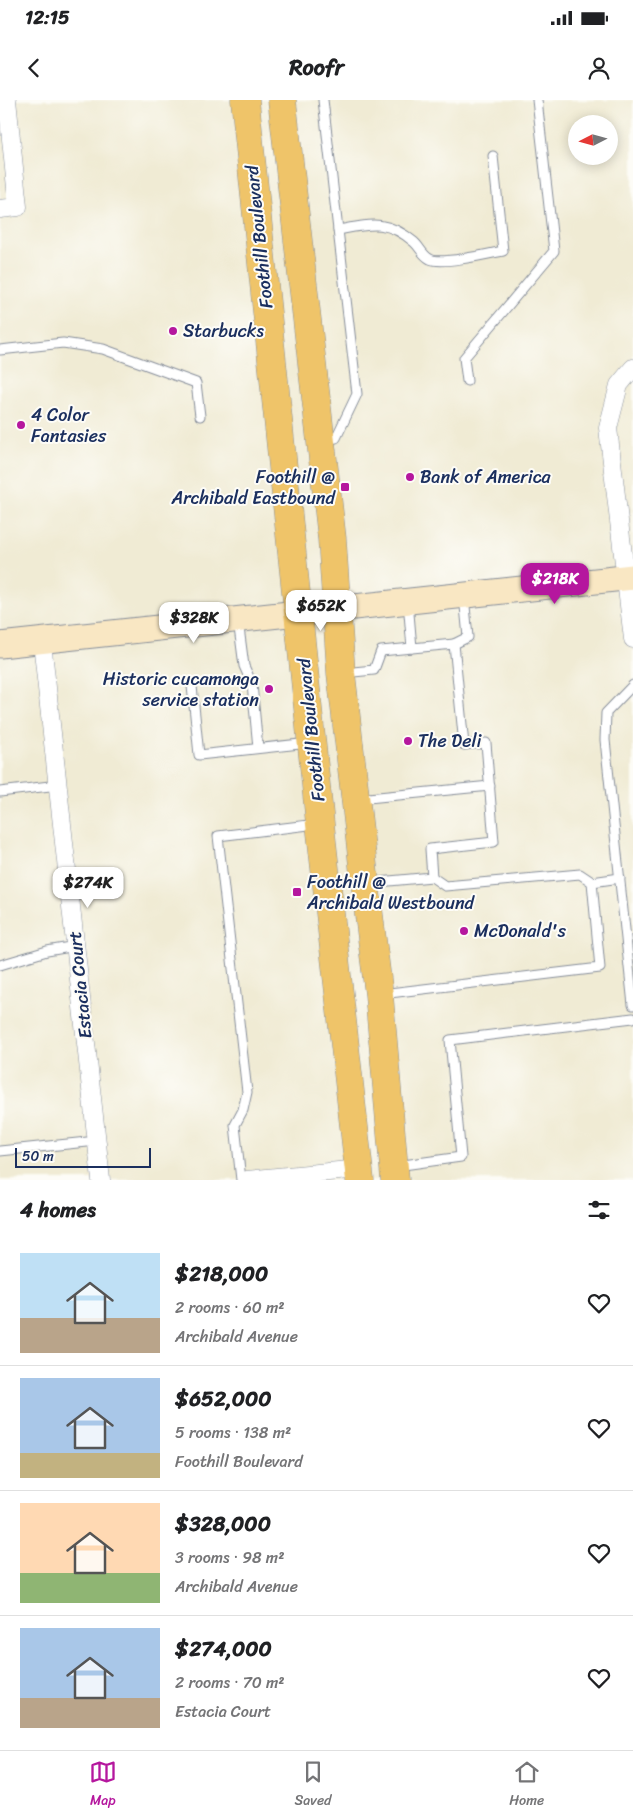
<!DOCTYPE html>
<html lang="en">
<head>
<meta charset="utf-8">
<style>
	:root { --surface:#fff; --page:#f2f2f2; --text:#202124; --muted:#757577; --line:#e0e0e0; --accent:#b5179e }
	body { margin:0; font-family:Sriracha,sans-serif; background:var(--page); color:var(--text); height:100vh; display:flex; flex-direction:column; font-size:19px; white-space:nowrap }
	* { box-sizing:border-box; margin:0 }
	p { font-size:16px; color:var(--muted) }
	.icon { flex:none; width:28px; height:28px; fill:none; stroke:currentColor; stroke-width:2; stroke-linecap:round; stroke-linejoin:round }
	.map { position:relative; height:1080px; overflow:hidden }
	.details { display:flex; flex-direction:column; background:var(--surface); flex:1 }
	.details>* { flex:none }
	.needle { width:32px; rotate:264deg }
	.fabs { position:absolute; left:568px; top:15px; display:grid; gap:10px }
	.fabs a { display:grid; place-items:center; width:50px; height:50px; border-radius:50%; background:var(--surface); box-shadow:0 2px 12px #0003; font-size:25px }
	.scale { position:absolute; left:15px; bottom:12px; width:136px; box-sizing:border-box; padding-left:5px; border:2px solid #1b2f5e; border-top:0; font-size:14px; line-height:18px; white-space:nowrap; color:#1b2f5e; -webkit-text-stroke:4px #fdfcf7; paint-order:stroke }
	.price { position:absolute; translate:-50% -42px; padding:0 11px; border-radius:10px; background:#fff; color:#222; font-size:16px; line-height:32px; filter:drop-shadow(0 1px 2px #0008) }
	.price::after { content:''; position:absolute; left:50%; top:30px; width:15px; height:11px; margin-left:-8px; background:inherit; clip-path:polygon(0 0,100% 0,50% 100%) }
	.price.current { background:var(--accent); color:#fff }
	ul { padding:0; list-style:none }
	li { display:flex; align-items:center; gap:15px; height:125px; padding:0 20px }
	li+li { border-top:1px solid var(--line) }
	li span { display:grid; place-items:center; flex:none; width:140px; height:100px; border-radius:0px; color:#555 }
	li>.icon { margin-inline-start:auto }
	span .icon { width:60px; height:60px; fill:#fffc; stroke-width:1 }
	li b { font-size:21px }
	h2 { display:flex; justify-content:space-between; align-items:center; height:60px; padding:0 20px; font-size:21px }
	.status { display:flex; justify-content:space-between; align-items:center; height:35px; padding:0 25px; background:var(--surface); direction:ltr }
	.status svg { height:14px; fill:currentColor }
	header { display:flex; justify-content:space-between; align-items:center; height:65px; padding:0 20px; background:var(--surface); font-size:22px; font-weight:700 }
	.tab-bar { display:flex; justify-content:space-around; align-items:center; height:70px; border-top:1px solid var(--line); background:var(--surface); font-size:14px; color:var(--muted) }
	.tab-bar a { display:grid; justify-items:center; gap:2px }
	.tab-bar .current { color:var(--accent) }
	.map>svg:first-child { display:block }
	.lines { fill:none; stroke-linecap:round; stroke-linejoin:round }
	.service-casing { stroke:#868d99; stroke-width:11 }
	.minor-casing { stroke:#868d99; stroke-width:19 }
	.secondary-casing { stroke:#868d99; stroke-width:27 }
	.primary-casing { stroke:#868d99; stroke-width:29 }
	.service { stroke:#fff; stroke-width:9 }
	.minor { stroke:#fff; stroke-width:18 }
	.secondary { stroke:#f9e7c3; stroke-width:25 }
	.primary { stroke:#efc469; stroke-width:28 }
	.poi-dot { fill:#b5179e; stroke:#fdfcf7; stroke-width:2 }
	.labels { text-anchor:middle; dominant-baseline:central; stroke-width:4; stroke-linejoin:round; paint-order:stroke }
	.street-label { font-size:18px; fill:#1b2f5e; stroke:#fdfcf7 }
	.poi-label { font-size:18px; fill:#1b2f5e; stroke:#fdfcf7; text-anchor:start }
</style>
</head>
<body>
<div class="status"><b>12:15</b><svg viewBox="0 0 49 12"><path d="M0 12V9h3v3zM5 12V6h3v6zM10 12V3h3v9zM15 12V0h3v12zM26 1h20v11H26zM47 4h2v5h-2z"/></svg></div>
<header><svg class="icon" aria-label="back" viewBox="0 0 24 24"><path d="M15 5l-7 7 7 7"/></svg>Roofr<svg class="icon" aria-label="person" viewBox="0 0 24 24"><circle cx="12" cy="8" r="4"/><path d="M4 21q1-7 8-7t8 7"/></svg></header>
<div class="map">
<svg width="633" height="1080" viewBox="0 0 633 1080">
	<rect width="100%" height="100%" fill="#fdfcf7"/>
	<filter id="ink" filterUnits="userSpaceOnUse"><feTurbulence type="fractalNoise" baseFrequency=".02" numOctaves="2"/><feDisplacementMap in="SourceGraphic" scale="10" xChannelSelector="R" yChannelSelector="G"/><feConvolveMatrix kernelMatrix="1 2 1 2 8 2 1 2 1" color-interpolation-filters="sRGB"/></filter>
	<filter id="wash" filterUnits="userSpaceOnUse"><feTurbulence type="fractalNoise" baseFrequency=".0096" numOctaves="4" result="noise"/><feDisplacementMap in="SourceGraphic" scale="20" xChannelSelector="R" yChannelSelector="G"/><feGaussianBlur stdDeviation="1.12" result="paint"/><feColorMatrix in="noise" values="0 0 0 0 0 0 0 0 0 0 0 0 0 0 0 0 0 1.4 0 .05"/><feComposite in="paint" operator="in"/></filter>
	<g filter="url(#wash)">
		<rect width="100%" height="100%" fill="#f0ebd4"/>
	</g>
	<g filter="url(#ink)">
		<g class="lines">
			<g class="service-casing">
				<g id="service">
					<path d="M 323,0 L 357,294 L 336,338 L 323,340"/>
					<path d="M 338,130 C 371,124 387,119 414,142 C 420,147 422,155 430,159 C 441,165 488,154 503,151 L 493,56"/>
					<path d="M 0,250 L 63,243 L 103,249 L 196,283 L 200,316"/>
					<path d="M 467,281 L 464,258 L 554,151 L 537,0"/>
					<path d="M 238,520 L 244,566 L 252,584 L 258,648"/>
					<path d="M 454,544 L 468,537 L 464,496"/>
					<path d="M 343,573 L 374,570 L 381,551 L 412,548"/>
					<path d="M 633,585 L 606,613 L 605,640 L 633,905"/>
					<path d="M 192,586 L 199,655 L 309,643"/>
					<path d="M 0,692 L 58,685"/>
					<path d="M 358,699 L 490,686"/>
					<path d="M 432,777 L 445,786 L 580,774 L 592,782 L 620,778"/>
					<path d="M 368,783 L 432,777 L 430,749 L 494,742 L 486,643 L 464,645 L 454,544 L 412,548 L 408,502"/>
					<path d="M 0,865 L 47,851 L 76,846"/>
					<path d="M 381,894 L 600,868 L 592,782"/>
					<path d="M 0,1051 L 97,1041"/>
					<path d="M 396,1066 L 461,1057 L 450,940 L 633,918"/>
					<path d="M 241,1080 L 235,1025 L 243,1010 L 247,992 L 218,736 L 317,724"/>
				</g>
			</g>
			<g class="minor-casing">
				<g id="minor">
					<path d="M 0,109 L 18,107 L 7,0"/>
					<path d="M 633,268 L 619,285 L 608,328 L 633,539"/>
					<path d="M 42,542 L 101,1080"/>
					<path d="M 247,1080 L 359,1069"/>
				</g>
			</g>
			<g class="secondary-casing">
				<path id="secondary" d="M 0,545 L 633,477"/>
			</g>
			<g class="primary-casing">
				<g id="primary">
					<path d="M 245,0 L 320,724 L 360,1080"/>
					<path d="M 282,0 L 332,439 L 341,573 L 365,783 L 379,895 L 395,1080"/>
				</g>
			</g>
			<use href="#service" class="service"/>
			<use href="#minor" class="minor"/>
			<use href="#secondary" class="secondary"/>
			<use href="#primary" class="primary"/>
		</g>
	</g>
	<g class="poi-dot">
		<circle cx="173" cy="231" r="5"/>
		<circle cx="21" cy="325" r="5"/>
		<circle cx="410" cy="377" r="5"/>
		<rect x="340" y="382" width="10" height="10" rx="2.5"/>
		<circle cx="269" cy="589" r="5"/>
		<circle cx="408" cy="641" r="5"/>
		<rect x="292" y="787" width="10" height="10" rx="2.5"/>
		<circle cx="464" cy="831" r="5"/>
	</g>
	<g class="labels">
		<g class="street-label">
			<text transform="translate(259 137) rotate(-96)">Foothill Boulevard</text>
			<text transform="translate(311 630) rotate(-96)">Foothill Boulevard</text>
			<text transform="translate(80 885) rotate(-96)">Estacia Court</text>
		</g>
		<g class="poi-label">
			<text x="183" y="231">Starbucks</text>
			<text x="31" y="315">4 Color<tspan x="31" dy="21">Fantasies</tspan></text>
			<text x="335" y="377" text-anchor="end">Foothill @<tspan x="335" dy="21">Archibald Eastbound</tspan></text>
			<text x="420" y="377">Bank of America</text>
			<text x="259" y="579" text-anchor="end">Historic cucamonga<tspan x="259" dy="21">service station</tspan></text>
			<text x="418" y="641">The Deli</text>
			<text x="307" y="782">Foothill @<tspan x="307" dy="21">Archibald Westbound</tspan></text>
			<text x="474" y="831">McDonald's</text>
		</g>
	</g>
</svg>
<div class="fabs">
<a><svg class="needle" viewBox="-14 -14 28 28"><path d="M0-13l5 13h-10z" fill="#e53935"/><path d="M0 13l5-13h-10z" fill="#757577"/></svg></a>
</div>
<div class="scale">50 m</div>
<b class="price current" style="left:555px;top:505px">$218K</b>
<b class="price" style="left:321px;top:532px">$652K</b>
<b class="price" style="left:194px;top:544px">$328K</b>
<b class="price" style="left:88px;top:809px">$274K</b>
</div>
<section class="details">
<h2>4 homes<svg class="icon" aria-label="filters" viewBox="0 0 24 24"><path d="M4 7h16M4 17h16"/><circle cx="9" cy="7" r="2"/><circle cx="15" cy="17" r="2"/></svg></h2>
<ul>
<li><span style="background:linear-gradient(#bfe0f5 65%,#b9a48a 0)"><svg class="icon" aria-label="home" viewBox="0 0 24 24"><path d="M3 11l9-7 9 7M6 9v11h12V9"/></svg></span><div><b>$218,000</b><p>2 rooms · 60 m²</p><p>Archibald Avenue</p></div><svg class="icon" aria-label="heart" viewBox="0 0 24 24"><path d="M12 20l-8-8c-3-5 5-10 8-4 3-6 11-1 8 4z"/></svg></li>
<li><span style="background:linear-gradient(#a9c7e8 75%,#c2b280 0)"><svg class="icon" aria-label="home" viewBox="0 0 24 24"><path d="M3 11l9-7 9 7M6 9v11h12V9"/></svg></span><div><b>$652,000</b><p>5 rooms · 138 m²</p><p>Foothill Boulevard</p></div><svg class="icon" aria-label="heart" viewBox="0 0 24 24"><path d="M12 20l-8-8c-3-5 5-10 8-4 3-6 11-1 8 4z"/></svg></li>
<li><span style="background:linear-gradient(#ffd9b3 70%,#8fb573 0)"><svg class="icon" aria-label="home" viewBox="0 0 24 24"><path d="M3 11l9-7 9 7M6 9v11h12V9"/></svg></span><div><b>$328,000</b><p>3 rooms · 98 m²</p><p>Archibald Avenue</p></div><svg class="icon" aria-label="heart" viewBox="0 0 24 24"><path d="M12 20l-8-8c-3-5 5-10 8-4 3-6 11-1 8 4z"/></svg></li>
<li><span style="background:linear-gradient(#a9c7e8 70%,#b9a48a 0)"><svg class="icon" aria-label="home" viewBox="0 0 24 24"><path d="M3 11l9-7 9 7M6 9v11h12V9"/></svg></span><div><b>$274,000</b><p>2 rooms · 70 m²</p><p>Estacia Court</p></div><svg class="icon" aria-label="heart" viewBox="0 0 24 24"><path d="M12 20l-8-8c-3-5 5-10 8-4 3-6 11-1 8 4z"/></svg></li>
</ul>
</section>
<nav class="tab-bar">
<a class="current"><svg class="icon" aria-label="map" viewBox="0 0 24 24"><path d="M3 6l6-2 6 2 6-2v14l-6 2-6-2-6 2zM9 4v14M15 6v14"/></svg>Map</a>
<a><svg class="icon" aria-label="saved" viewBox="0 0 24 24"><path d="M7 4h10v16l-5-4-5 4z"/></svg>Saved</a>
<a><svg class="icon" aria-label="home" viewBox="0 0 24 24"><path d="M3 11l9-7 9 7M6 9v11h12V9"/></svg>Home</a>
</nav>
</body>
</html>
